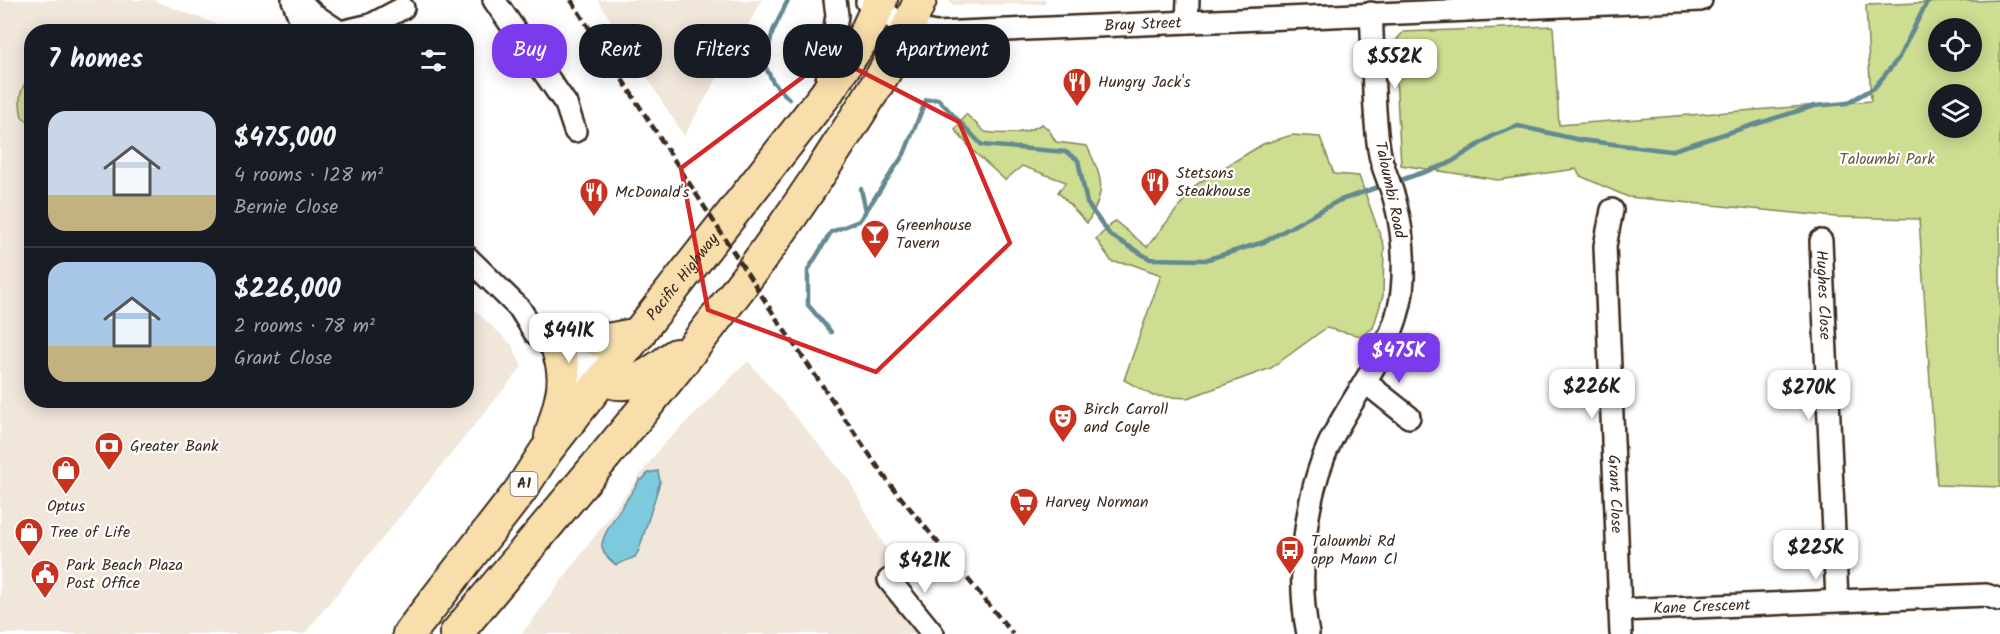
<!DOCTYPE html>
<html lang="en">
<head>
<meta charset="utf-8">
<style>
	:root { --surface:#171b24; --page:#242831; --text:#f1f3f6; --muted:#9ea1a6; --line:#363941; --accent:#7c3aed }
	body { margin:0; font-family:Kalam,sans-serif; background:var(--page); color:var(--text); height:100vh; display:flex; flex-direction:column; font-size:22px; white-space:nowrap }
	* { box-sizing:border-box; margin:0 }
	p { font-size:20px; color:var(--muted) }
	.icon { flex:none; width:33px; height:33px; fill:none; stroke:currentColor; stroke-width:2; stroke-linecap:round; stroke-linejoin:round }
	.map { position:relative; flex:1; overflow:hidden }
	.side { position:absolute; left:24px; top:24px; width:450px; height:384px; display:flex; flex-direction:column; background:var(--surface); border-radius:24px; box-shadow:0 3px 15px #0003 }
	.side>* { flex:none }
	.guide { position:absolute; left:492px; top:24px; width:570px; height:54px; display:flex; gap:12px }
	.controls { position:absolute; left:1928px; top:18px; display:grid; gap:12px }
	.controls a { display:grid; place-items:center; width:54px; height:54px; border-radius:50%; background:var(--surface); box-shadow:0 3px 15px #0003; font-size:30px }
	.price { position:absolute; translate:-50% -51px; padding:0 14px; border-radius:12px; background:#fff; color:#222; font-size:20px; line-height:39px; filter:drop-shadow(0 2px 3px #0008) }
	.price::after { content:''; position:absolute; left:50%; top:36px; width:18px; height:14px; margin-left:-9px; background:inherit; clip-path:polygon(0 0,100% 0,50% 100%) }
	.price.current { background:var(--accent); color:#fff }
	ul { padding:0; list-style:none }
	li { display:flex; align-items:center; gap:18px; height:150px; padding:0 24px }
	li+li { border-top:2px solid var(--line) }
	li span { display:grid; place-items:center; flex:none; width:168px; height:120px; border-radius:18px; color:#555 }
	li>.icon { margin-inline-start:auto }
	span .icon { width:72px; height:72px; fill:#fffc; stroke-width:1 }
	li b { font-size:26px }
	h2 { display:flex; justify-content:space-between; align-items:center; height:72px; padding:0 24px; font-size:26px }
	.chip { padding:0 21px; border-radius:24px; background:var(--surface); box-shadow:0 3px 15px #0003; font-size:21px; line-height:54px }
	.chip.current { background:var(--accent); color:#fff }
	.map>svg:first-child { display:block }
	.built { fill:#f1e6da }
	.green { fill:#cddd91; stroke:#848458; stroke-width:1.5; fill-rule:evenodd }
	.water { fill:#7dc9dd; stroke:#638991; stroke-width:1.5 }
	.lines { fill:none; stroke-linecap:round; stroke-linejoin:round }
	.stream { stroke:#638991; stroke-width:4.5 }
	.minor-casing { stroke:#3b2a1e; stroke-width:26 }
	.highway-casing { stroke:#3b2a1e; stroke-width:36 }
	.minor { stroke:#fff; stroke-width:21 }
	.highway { stroke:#f8deab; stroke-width:32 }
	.rail { stroke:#3b2a1e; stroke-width:4.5; stroke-dasharray:9 4.5; stroke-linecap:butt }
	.marked { fill:none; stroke:#d62828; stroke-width:4.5; stroke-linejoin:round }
	.labels { text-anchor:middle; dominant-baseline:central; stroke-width:4.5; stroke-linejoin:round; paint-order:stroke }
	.shield { fill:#fff; stroke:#766a62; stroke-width:1.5 }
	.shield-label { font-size:15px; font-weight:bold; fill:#3b2a1e }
	.street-label { font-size:16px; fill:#3b2a1e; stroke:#fff }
	.poi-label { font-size:16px; fill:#3b2a1e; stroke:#fff; text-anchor:start }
	.park-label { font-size:16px; fill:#60573b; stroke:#fff }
</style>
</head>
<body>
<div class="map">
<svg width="2000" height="634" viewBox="0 0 2000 634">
	<rect width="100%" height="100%" fill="#fff"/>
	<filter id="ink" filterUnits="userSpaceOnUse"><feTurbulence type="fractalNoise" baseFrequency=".0167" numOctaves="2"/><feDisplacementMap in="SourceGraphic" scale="12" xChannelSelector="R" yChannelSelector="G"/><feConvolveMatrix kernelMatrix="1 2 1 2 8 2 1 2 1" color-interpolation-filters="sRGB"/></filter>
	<g filter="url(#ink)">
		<g class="built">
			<path d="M 0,0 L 152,0 L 235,31 L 32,32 L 32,400 L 466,400 L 467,303 L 512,345 L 522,367 L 304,634 L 0,634 Z"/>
			<path d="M 598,0 L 762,0 L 684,136 Z"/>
			<path d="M 948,0 L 1046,0 L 1045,4 L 953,5 Z"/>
			<path d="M 748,361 L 849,480 L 932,634 L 522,634 L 660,448 Z"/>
		</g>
		<g class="green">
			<path d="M 2000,0 L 2000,487 L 1937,485 L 1919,219 L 1836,217 L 1628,197 L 1580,176 L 1576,169 L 1498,180 L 1401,165 L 1394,43 L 1403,32 L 1553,26 L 1559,125 L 1871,101 L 1866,5 ZM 1971,28 L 1971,62 L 1938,62 L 1938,28 ZM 1971,94 L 1971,128 L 1938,128 L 1938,94 Z"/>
			<path d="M 28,80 L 31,83 L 31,124 L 22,117 C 19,103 18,91 28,80 Z"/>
			<path d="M 966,114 L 985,132 C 1004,135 1026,134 1042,124 L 1049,130 L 1056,142 L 1087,146 C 1103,180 1107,190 1087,223 L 1058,192 L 1066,182 L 1022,166 L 1005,180 L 971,149 L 955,130 Z"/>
			<path d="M 1292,135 L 1320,137 L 1334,174 L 1359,176 L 1384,246 L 1383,296 L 1373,328 L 1361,336 L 1326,328 L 1271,368 L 1188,398 L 1153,396 L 1124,380 L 1161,275 L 1131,264 L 1112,262 L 1096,239 L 1115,221 L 1147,247 L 1197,184 L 1263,144 Z"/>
		</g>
		<path class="water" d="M 658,471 L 660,482 L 639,550 L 635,557 L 616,565 C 610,560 603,555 602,546 C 601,532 632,494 640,479 L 642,480 L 648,473 Z"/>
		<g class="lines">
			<g class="stream">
				<path d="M 788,0 L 773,31 L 764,64 L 773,82 L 789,99"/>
				<path d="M 1395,182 L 1448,164 L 1494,135 L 1518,126 L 1580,140 L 1670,151 L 1814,106 L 1847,103 L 1874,88 L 1898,59 L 1928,0"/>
				<path d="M 866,211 L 904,154 L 926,100 L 938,99 L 982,145 L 1066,152 L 1078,160 L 1087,203 L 1110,235 L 1150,259 L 1205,260 L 1264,242 L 1338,201 L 1384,185"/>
				<path d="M 831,332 L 808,305 L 808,270 L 831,232 L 859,221 L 866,211 L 861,189"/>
			</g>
			<g class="minor-casing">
				<g id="minor">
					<path d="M 293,0 L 305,32"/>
					<path d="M 299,0 L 313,14 L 337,30"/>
					<path d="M 494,0 L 566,104 L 575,131"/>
					<path id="s1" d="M 867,2 L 909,28 L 936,33 L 1701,0"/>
					<path d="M 1187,22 L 1188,0"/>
					<path d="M 345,31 L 371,25 L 403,8"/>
					<path d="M 826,88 L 837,15 L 835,0"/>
					<path id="s2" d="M 1612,210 L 1605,246 L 1621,634"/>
					<path id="s3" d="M 1821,241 L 1837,600"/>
					<path d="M 466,256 L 520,309 L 535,333 L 584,374 L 604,378"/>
					<path d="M 564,336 L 595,359 L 604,378"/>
					<path d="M 1365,382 L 1409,417"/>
					<path d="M 889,580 L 933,634"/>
					<path id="s4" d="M 1620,610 L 1986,595 L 2000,600"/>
					<path d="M 1308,634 C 1296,575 1305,493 1332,438 C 1356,390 1395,347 1402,292 C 1405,262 1403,231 1395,201 C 1391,184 1381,167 1379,149 C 1372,105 1374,58 1371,13"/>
				</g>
			</g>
			<g class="highway-casing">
				<g id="highway">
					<path d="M 557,331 L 571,331 L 602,341 L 639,334"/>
					<path d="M 604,378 C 630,394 655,370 676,355"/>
					<path d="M 551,436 C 559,405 570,384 559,353"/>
					<path id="s5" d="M 409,634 L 520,491 L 546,451 L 826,94 L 863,38 L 881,0"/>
					<path d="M 456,634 C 583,480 717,332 826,164 C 860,111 897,59 920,0"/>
				</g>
			</g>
			<use href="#minor" class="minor"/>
			<use href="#highway" class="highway"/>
			<path class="rail" d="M 571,0 L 778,321 L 889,483 L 1013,634"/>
		</g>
	</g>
	<path class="marked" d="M 831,56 L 959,122 L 1010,243 L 876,372 L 708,310 L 681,168 Z"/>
	<defs>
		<g id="restaurant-pin" transform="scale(1.5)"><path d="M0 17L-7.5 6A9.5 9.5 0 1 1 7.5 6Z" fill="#c8321e" stroke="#fff"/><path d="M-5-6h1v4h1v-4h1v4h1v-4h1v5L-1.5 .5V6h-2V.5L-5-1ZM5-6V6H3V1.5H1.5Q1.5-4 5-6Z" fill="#fff"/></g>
		<g id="bar-pin" transform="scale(1.5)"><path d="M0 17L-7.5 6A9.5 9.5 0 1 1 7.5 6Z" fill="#c8321e" stroke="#fff"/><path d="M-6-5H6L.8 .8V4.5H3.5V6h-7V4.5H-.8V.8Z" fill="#fff"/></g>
		<g id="theatre-pin" transform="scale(1.5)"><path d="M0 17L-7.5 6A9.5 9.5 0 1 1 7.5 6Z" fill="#c8321e" stroke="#fff"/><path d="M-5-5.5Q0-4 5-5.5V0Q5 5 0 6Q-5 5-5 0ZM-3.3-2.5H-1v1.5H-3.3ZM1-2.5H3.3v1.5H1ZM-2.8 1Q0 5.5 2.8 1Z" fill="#fff"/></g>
		<g id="bank-pin" transform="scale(1.5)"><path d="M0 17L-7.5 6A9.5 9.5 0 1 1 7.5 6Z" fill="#c8321e" stroke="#fff"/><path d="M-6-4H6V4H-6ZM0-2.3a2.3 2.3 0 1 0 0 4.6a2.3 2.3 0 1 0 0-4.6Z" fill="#fff"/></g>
		<g id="shop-pin" transform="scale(1.5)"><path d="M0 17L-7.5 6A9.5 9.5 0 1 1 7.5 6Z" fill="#c8321e" stroke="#fff"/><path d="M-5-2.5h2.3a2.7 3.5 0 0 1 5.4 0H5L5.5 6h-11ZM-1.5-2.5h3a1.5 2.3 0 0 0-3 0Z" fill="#fff"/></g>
		<g id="supermarket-pin" transform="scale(1.5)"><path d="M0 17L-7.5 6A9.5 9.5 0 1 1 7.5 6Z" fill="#c8321e" stroke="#fff"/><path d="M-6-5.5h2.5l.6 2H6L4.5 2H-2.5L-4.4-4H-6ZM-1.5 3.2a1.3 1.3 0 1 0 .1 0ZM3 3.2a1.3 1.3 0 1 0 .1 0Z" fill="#fff"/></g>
		<g id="bus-pin" transform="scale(1.5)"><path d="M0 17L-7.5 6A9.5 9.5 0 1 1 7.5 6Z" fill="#c8321e" stroke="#fff"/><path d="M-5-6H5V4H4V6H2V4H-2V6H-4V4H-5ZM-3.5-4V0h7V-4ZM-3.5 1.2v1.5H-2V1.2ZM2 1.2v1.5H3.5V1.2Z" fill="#fff"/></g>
		<g id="civic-pin" transform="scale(1.5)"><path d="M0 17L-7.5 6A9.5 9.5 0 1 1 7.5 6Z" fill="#c8321e" stroke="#fff"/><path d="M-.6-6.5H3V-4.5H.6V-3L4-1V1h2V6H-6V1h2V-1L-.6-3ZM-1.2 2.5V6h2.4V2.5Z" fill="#fff"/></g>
	</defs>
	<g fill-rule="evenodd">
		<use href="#restaurant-pin" x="1077" y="82"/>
		<use href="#restaurant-pin" x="1155" y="182"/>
		<use href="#restaurant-pin" x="594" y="192"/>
		<use href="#bar-pin" x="875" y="234"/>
		<use href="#theatre-pin" x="1063" y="418"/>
		<use href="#bank-pin" x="109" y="446"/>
		<use href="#shop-pin" x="66" y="470"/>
		<use href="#supermarket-pin" x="1024" y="502"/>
		<use href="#shop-pin" x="29" y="532"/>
		<use href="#bus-pin" x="1290" y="550"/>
		<use href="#civic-pin" x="45" y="574"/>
	</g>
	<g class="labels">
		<rect class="shield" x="510.5" y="472" width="27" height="24" rx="4.5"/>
		<g class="shield-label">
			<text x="524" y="484">A1</text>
		</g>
		<g class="street-label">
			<text stroke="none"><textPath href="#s1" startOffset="284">Bray Street</textPath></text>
			<text transform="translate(1390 190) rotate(78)">Taloumbi Road</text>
			<text stroke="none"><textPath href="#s5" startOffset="450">Pacific Highway</textPath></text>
			<text stroke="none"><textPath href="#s3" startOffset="54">Hughes Close</textPath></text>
			<text stroke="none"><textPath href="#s2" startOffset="285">Grant Close</textPath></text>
			<text stroke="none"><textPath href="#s4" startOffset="82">Kane Crescent</textPath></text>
		</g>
		<g class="poi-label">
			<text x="1098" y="82">Hungry Jack's</text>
			<text x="1176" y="173">Stetsons<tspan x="1176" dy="18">Steakhouse</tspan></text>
			<text x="615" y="192">McDonald's</text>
			<text x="896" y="225">Greenhouse<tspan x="896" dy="18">Tavern</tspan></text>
			<text x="1084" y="409">Birch Carroll<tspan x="1084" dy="18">and Coyle</tspan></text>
			<text x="130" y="446">Greater Bank</text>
			<text x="1045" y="502">Harvey Norman</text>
			<text x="66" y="506" text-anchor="middle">Optus</text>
			<text x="50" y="532">Tree of Life</text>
			<text x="1311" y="541">Taloumbi Rd<tspan x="1311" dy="18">opp Mann Cl</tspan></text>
			<text x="66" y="565">Park Beach Plaza<tspan x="66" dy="18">Post Office</tspan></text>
		</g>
		<g class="park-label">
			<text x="1887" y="159">Taloumbi Park</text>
		</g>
	</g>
</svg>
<div class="controls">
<a><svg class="icon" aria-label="locate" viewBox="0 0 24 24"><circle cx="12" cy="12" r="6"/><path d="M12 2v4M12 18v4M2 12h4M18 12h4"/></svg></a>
<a><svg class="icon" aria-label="layers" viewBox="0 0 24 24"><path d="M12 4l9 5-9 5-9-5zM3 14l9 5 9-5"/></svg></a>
</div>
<b class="price" style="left:1395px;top:90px">$552K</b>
<b class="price" style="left:569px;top:364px">$441K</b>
<b class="price current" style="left:1399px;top:384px">$475K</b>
<b class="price" style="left:1592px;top:420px">$226K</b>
<b class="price" style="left:1809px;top:421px">$270K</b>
<b class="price" style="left:1816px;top:581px">$225K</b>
<b class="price" style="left:925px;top:594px">$421K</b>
<div class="guide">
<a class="chip current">Buy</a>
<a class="chip">Rent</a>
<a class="chip">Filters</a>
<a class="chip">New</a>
<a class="chip">Apartment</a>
</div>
<section class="side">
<h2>7 homes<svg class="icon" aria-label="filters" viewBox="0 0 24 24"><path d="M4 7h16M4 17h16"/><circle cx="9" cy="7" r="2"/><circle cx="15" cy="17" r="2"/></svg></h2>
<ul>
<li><span style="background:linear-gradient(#c9d6e8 70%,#c2b280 0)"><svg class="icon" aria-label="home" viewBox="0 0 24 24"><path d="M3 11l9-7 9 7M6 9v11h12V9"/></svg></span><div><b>$475,000</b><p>4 rooms · 128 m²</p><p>Bernie Close</p></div></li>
<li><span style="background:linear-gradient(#a9c7e8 70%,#c2b280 0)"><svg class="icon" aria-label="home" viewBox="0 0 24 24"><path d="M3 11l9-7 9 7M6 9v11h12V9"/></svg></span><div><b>$226,000</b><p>2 rooms · 78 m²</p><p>Grant Close</p></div></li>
</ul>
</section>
</div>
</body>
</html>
